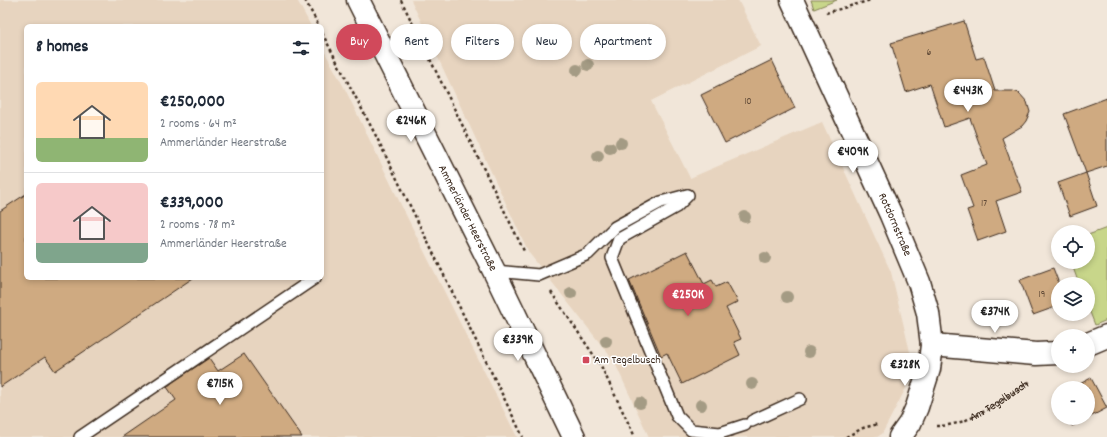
<!DOCTYPE html>
<html lang="en">
<head>
<meta charset="utf-8">
<style>
	:root { --surface:#fff; --page:#f2f2f3; --text:#1f2937; --muted:#747a83; --line:#e0e1e3; --accent:#d1495b }
	body { margin:0; font-family:Dekko,sans-serif; background:var(--page); color:var(--text); height:100vh; display:flex; flex-direction:column; font-size:15px; white-space:nowrap }
	* { box-sizing:border-box; margin:0 }
	p { font-size:13px; color:var(--muted) }
	.icon { flex:none; width:22px; height:22px; fill:none; stroke:currentColor; stroke-width:2; stroke-linecap:round; stroke-linejoin:round }
	.map { position:relative; flex:1; overflow:hidden }
	.side { position:absolute; left:24px; top:24px; width:300px; height:256px; display:flex; flex-direction:column; background:var(--surface); border-radius:6px; box-shadow:0 2px 6px #0003 }
	.side>* { flex:none }
	.hud { position:absolute; left:336px; top:24px; width:380px; height:36px; display:flex; gap:8px }
	.tools { position:absolute; left:1051px; top:225px; display:grid; gap:8px }
	.tools a { display:grid; place-items:center; width:44px; height:44px; border-radius:50%; background:var(--surface); box-shadow:0 2px 6px #0003; font-size:20px }
	.price { position:absolute; translate:-50% -34px; padding:0 9px; border-radius:14px; background:#fff; color:#222; font-size:13px; line-height:26px; filter:drop-shadow(0 1px 2px #0008) }
	.price::after { content:''; position:absolute; left:50%; top:24px; width:12px; height:9px; margin-left:-6px; background:inherit; clip-path:polygon(0 0,100% 0,50% 100%) }
	.price.on { background:var(--accent); color:#fff }
	ul { padding:0; list-style:none }
	li { display:flex; align-items:center; gap:12px; height:100px; padding:0 12px }
	li+li { border-top:1px solid var(--line) }
	li span { display:grid; place-items:center; flex:none; width:112px; height:80px; border-radius:6px; color:#555 }
	li>.icon { margin-inline-start:auto }
	span .icon { width:48px; height:48px; fill:#fffc; stroke-width:1 }
	li b { font-size:17px }
	h2 { display:flex; justify-content:space-between; align-items:center; height:48px; padding:0 12px; font-size:17px }
	.pill { padding:0 14px; border-radius:18px; background:var(--surface); box-shadow:0 2px 6px #0003; font-size:14px; line-height:36px }
	.pill.on { background:var(--accent); color:#fff }
	.map>svg:first-child { display:block }
	.built { fill:#e7d4bf }
	.green { fill:#c8d68a; stroke:#828054 }
	.building { fill:#cfaa81; stroke:#3b2a1e }
	.lines { fill:none; stroke-linecap:round; stroke-linejoin:round }
	.service-casing { stroke:#3b2a1e; stroke-width:14 }
	.minor-casing { stroke:#3b2a1e; stroke-width:25 }
	.tertiary-casing { stroke:#3b2a1e; stroke-width:25 }
	.path { stroke:#3b2a1e; stroke-width:2.5; stroke-dasharray:3 3; stroke-linecap:butt }
	.service { stroke:#fff; stroke-width:11 }
	.minor { stroke:#fff; stroke-width:22 }
	.tertiary { stroke:#fff; stroke-width:22 }
	.tree { fill:#a49b84 }
	.poi-dot { fill:#d1495b; stroke:#fff; stroke-width:1.5 }
	.labels { text-anchor:middle; dominant-baseline:central; stroke-width:3; stroke-linejoin:round; paint-order:stroke }
	.number-label { font-size:10px; fill:#604a37 }
	.street-label { font-size:12px; fill:#3b2a1e; stroke:#fff }
	.poi-label { font-size:12px; fill:#3b2a1e; stroke:#fff; text-anchor:start }
</style>
</head>
<body>
<div class="map">
<svg width="1107" height="437" viewBox="0 0 1107 437">
	<rect width="100%" height="100%" fill="#f1e6d9"/>
	<filter id="ink" filterUnits="userSpaceOnUse"><feTurbulence type="fractalNoise" baseFrequency=".025" numOctaves="2"/><feDisplacementMap in="SourceGraphic" scale="8" xChannelSelector="R" yChannelSelector="G"/><feConvolveMatrix kernelMatrix="1 2 1 2 8 2 1 2 1" color-interpolation-filters="sRGB"/></filter>
	<g filter="url(#ink)">
		<g class="built">
			<path d="M 0,0 L 297,0 L 311,26 L 26,26 L 26,278 L 322,278 L 322,47 L 345,89 L 405,213 L 517,437 L 0,437 Z"/>
			<path d="M 411,0 L 738,0 L 761,46 L 651,101 L 690,178 L 822,122 L 891,272 L 910,352 L 907,386 L 882,434 L 877,437 L 649,437 L 614,361 L 529,253 Z"/>
		</g>
		<g class="green">
			<path d="M 811,0 L 837,0 L 814,9 Z"/>
			<path d="M 1107,228 L 1107,320 L 1095,325 L 1088,307 L 1088,284 L 1079,284 L 1071,262 L 1088,262 L 1088,235 Z"/>
		</g>
		<g class="building">
			<path d="M 964,21 L 976,59 L 984,57 L 995,91 L 1013,91 L 1019,93 L 1027,102 L 1030,112 L 1026,121 L 1022,126 L 1002,138 L 1022,192 L 996,201 L 1006,231 L 978,241 L 967,210 L 973,208 L 961,175 L 987,165 L 970,118 L 944,127 L 930,84 L 906,92 L 891,43 Z"/>
			<path d="M 772,60 L 795,108 L 725,143 L 701,95 Z"/>
			<path d="M 1107,98 L 1107,166 L 1086,173 L 1064,114 Z"/>
			<path d="M 1086,173 L 1097,206 L 1070,216 L 1058,183 Z"/>
			<path d="M 26,194 L 26,278 L 193,278 L 55,371 L 45,357 L 0,387 L 0,211 Z"/>
			<path d="M 687,251 L 704,284 L 712,280 L 716,287 L 727,282 L 738,302 L 726,308 L 741,339 L 734,342 L 740,355 L 682,384 L 667,353 L 661,356 L 629,280 Z"/>
			<path d="M 1053,268 L 1058,281 L 1058,306 L 1033,315 L 1020,280 Z"/>
			<path d="M 244,354 L 302,437 L 122,437 L 176,400 L 167,387 L 173,382 L 209,358 L 218,371 Z"/>
			<path d="M 1091,378 L 1107,408 L 1088,418 L 1088,388 L 1072,388 Z"/>
			<path d="M 1068,418 L 1088,418 L 1072,426 Z"/>
		</g>
		<g class="lines">
			<g class="service-casing">
				<g id="service">
					<path d="M 688,195 L 676,207 L 619,239 L 612,258 L 677,416 L 691,430 L 720,433 L 745,425"/>
					<path d="M 494,271 L 539,275 L 588,254 L 615,227 L 661,202 L 687,195"/>
					<path d="M 752,421 L 800,399"/>
					<path d="M 80,437 L 315,278"/>
				</g>
			</g>
			<g class="minor-casing">
				<g id="minor">
					<path id="s2" d="M 792,0 L 891,215 L 919,282 L 928,313 L 932,345 L 929,369 L 917,407 L 910,423 L 900,437"/>
					<path d="M 1088,344 L 1107,336"/>
					<path d="M 932,345 L 1036,354 L 1058,353"/>
				</g>
			</g>
			<g class="tertiary-casing">
				<g id="tertiary">
					<path id="s3" d="M 358,0 L 494,271 L 574,437"/>
				</g>
			</g>
			<g class="path">
				<path d="M 305,0 L 319,26"/>
				<path d="M 401,0 L 525,253"/>
				<path d="M 826,13 L 871,0"/>
				<path d="M 322,33 L 376,136 L 523,437"/>
				<path d="M 551,292 L 601,366 L 635,437"/>
				<path id="s1" d="M 936,426 C 972,426 1002,399 1031,381"/>
				<path d="M 846,437 L 863,428 L 878,424"/>
			</g>
			<use href="#service" class="service"/>
			<use href="#minor" class="minor"/>
			<use href="#tertiary" class="tertiary"/>
		</g>
		<g class="tree">
			<circle cx="647" cy="39" r="6"/>
			<circle cx="625" cy="48" r="6"/>
			<circle cx="588" cy="65" r="6"/>
			<circle cx="577" cy="70" r="6"/>
			<circle cx="621" cy="143" r="6"/>
			<circle cx="610" cy="148" r="6"/>
			<circle cx="598" cy="156" r="6"/>
			<circle cx="745" cy="217" r="6"/>
			<circle cx="765" cy="258" r="6"/>
			<circle cx="571" cy="293" r="6"/>
			<circle cx="787" cy="297" r="6"/>
			<circle cx="606" cy="341" r="6"/>
			<circle cx="809" cy="352" r="6"/>
			<circle cx="752" cy="384" r="6"/>
			<circle cx="640" cy="403" r="6"/>
			<circle cx="701" cy="405" r="6"/>
		</g>
	</g>
	<rect class="poi-dot" x="582" y="356" width="8" height="8" rx="2"/>
	<g class="labels">
		<g class="number-label">
			<text x="929" y="53">6</text>
			<text x="748" y="102">10</text>
			<text x="984" y="204">17</text>
			<text x="1042" y="295">19</text>
		</g>
		<g class="street-label">
			<text stroke="none"><textPath href="#s3" startOffset="244">Ammerländer Heerstraße</textPath></text>
			<text stroke="none"><textPath href="#s2" startOffset="247">Rotdornstraße</textPath></text>
			<text stroke="none"><textPath href="#s1" startOffset="69">Am Tegelbusch</textPath></text>
		</g>
		<g class="poi-label">
			<text x="594" y="360">Am Tegelbusch</text>
		</g>
	</g>
</svg>
<div class="tools">
<a><svg class="icon" aria-label="locate" viewBox="0 0 24 24"><circle cx="12" cy="12" r="6"/><path d="M12 2v4M12 18v4M2 12h4M18 12h4"/></svg></a>
<a><svg class="icon" aria-label="layers" viewBox="0 0 24 24"><path d="M12 4l9 5-9 5-9-5zM3 14l9 5 9-5"/></svg></a>
<a>+</a>
<a>−</a>
</div>
<b class="price" style="left:968px;top:113px">€443K</b>
<b class="price" style="left:411px;top:143px">€246K</b>
<b class="price" style="left:853px;top:174px">€409K</b>
<b class="price on" style="left:688px;top:317px">€250K</b>
<b class="price" style="left:995px;top:334px">€374K</b>
<b class="price" style="left:518px;top:362px">€339K</b>
<b class="price" style="left:905px;top:387px">€328K</b>
<b class="price" style="left:220px;top:406px">€715K</b>
<div class="hud">
<a class="pill on">Buy</a>
<a class="pill">Rent</a>
<a class="pill">Filters</a>
<a class="pill">New</a>
<a class="pill">Apartment</a>
</div>
<section class="side">
<h2>8 homes<svg class="icon" aria-label="filters" viewBox="0 0 24 24"><path d="M4 7h16M4 17h16"/><circle cx="9" cy="7" r="2"/><circle cx="15" cy="17" r="2"/></svg></h2>
<ul>
<li><span style="background:linear-gradient(#ffd9b3 70%,#8fb573 0)"><svg class="icon" aria-label="home" viewBox="0 0 24 24"><path d="M3 11l9-7 9 7M6 9v11h12V9"/></svg></span><div><b>€250,000</b><p>2 rooms · 64 m²</p><p>Ammerländer Heerstraße</p></div></li>
<li><span style="background:linear-gradient(#f6c9c9 75%,#7fa58c 0)"><svg class="icon" aria-label="home" viewBox="0 0 24 24"><path d="M3 11l9-7 9 7M6 9v11h12V9"/></svg></span><div><b>€339,000</b><p>2 rooms · 78 m²</p><p>Ammerländer Heerstraße</p></div></li>
</ul>
</section>
</div>
</body>
</html>
